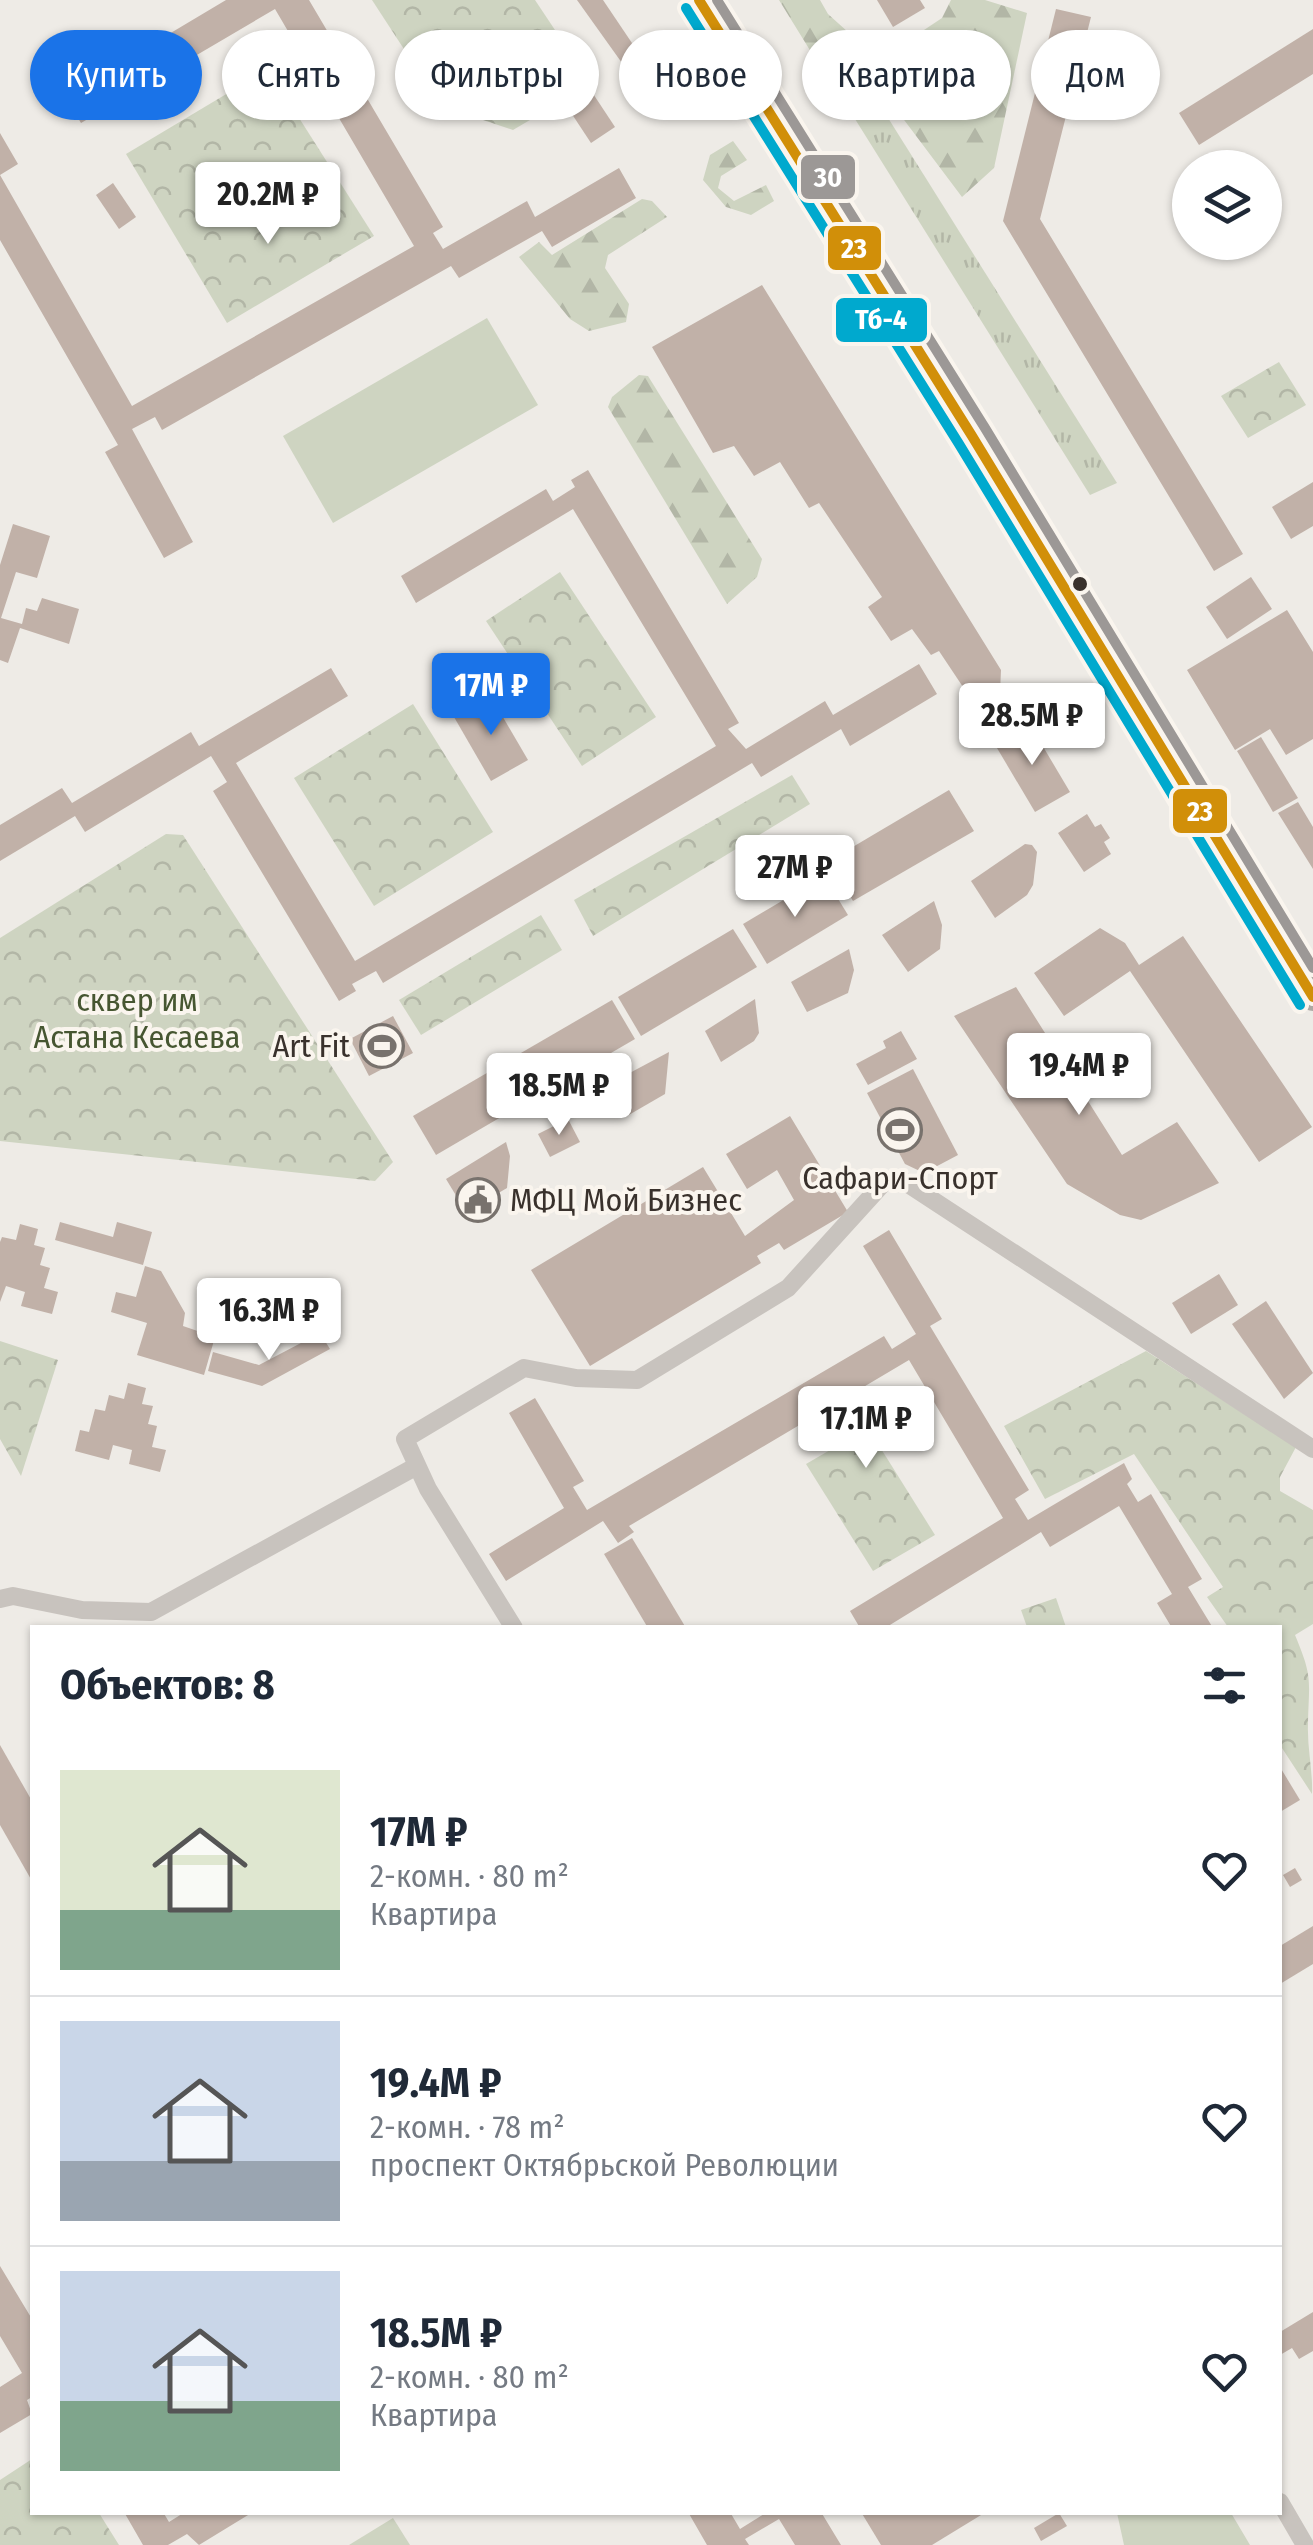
<!DOCTYPE html>
<html lang="ru">
<head>
<meta charset="utf-8">
<style>
	:root { --surface:#fff; --page:#f2f2f3; --text:#1f2937; --muted:#747a83; --line:#e0e1e3; --accent:#1a73e8 }
	body { margin:0; font-family:"Fira Sans Condensed",sans-serif; background:var(--page); color:var(--text); height:100vh; display:flex; flex-direction:column; font-size:38px; white-space:nowrap }
	* { box-sizing:border-box; margin:0 }
	p { font-size:32px; color:var(--muted) }
	.icon { flex:none; width:55px; height:55px; fill:none; stroke:currentColor; stroke-width:2; stroke-linecap:round; stroke-linejoin:round }
	.map { position:relative; flex:1; overflow:hidden }
	.drawer { position:absolute; left:30px; top:1625px; width:1252px; height:890px; display:flex; flex-direction:column; background:var(--surface); border-radius:0px; box-shadow:0 2px 8px #0004 }
	.drawer>* { flex:none }
	.banner { position:absolute; left:30px; top:30px; width:1255px; height:90px; display:flex; gap:20px }
	.tools { position:absolute; left:1172px; top:150px; display:grid; gap:20px }
	.tools a { display:grid; place-items:center; width:110px; height:110px; border-radius:50%; background:var(--surface); box-shadow:0 2px 8px #0004; font-size:50px }
	.price { position:absolute; translate:-50% -85px; padding:0 22px; border-radius:10px; background:#fff; color:#222; font-size:32px; line-height:65px; filter:drop-shadow(0 2px 5px #0008) }
	.price::after { content:''; position:absolute; left:50%; top:60px; width:30px; height:22px; margin-left:-15px; background:inherit; clip-path:polygon(0 0,100% 0,50% 100%) }
	.price.on { background:var(--accent); color:#fff }
	ul { padding:0; list-style:none }
	li { display:flex; align-items:center; gap:30px; height:250px; padding:0 30px }
	li+li { border-top:2px solid var(--line) }
	li span { display:grid; place-items:center; flex:none; width:280px; height:200px; border-radius:0px; color:#555 }
	li>.icon { margin-inline-start:auto }
	span .icon { width:120px; height:120px; fill:#fffc; stroke-width:1 }
	li b { font-size:42px }
	h2 { display:flex; justify-content:space-between; align-items:center; height:120px; padding:0 30px; font-size:42px }
	.tag { padding:0 35px; border-radius:45px; background:var(--surface); box-shadow:0 2px 8px #0004; font-size:35px; line-height:90px }
	.tag.on { background:var(--accent); color:#fff }
	.map>svg:first-child { display:block }
	.grass { fill:url(#grass-tufts) }
	.forest { fill:url(#forest-firs) }
	.park { fill:url(#park-crowns) }
	.pitch { fill:#ced4c1 }
	.building { fill:#c1b1a8 }
	.lines { fill:none; stroke-linecap:round; stroke-linejoin:round }
	.minor { stroke:#c8c3be; stroke-width:18 }
	.primary { stroke:#ada8a3; stroke-width:28 }
	.bus-1-casing { stroke:#faf5ee; stroke-width:18 }
	.bus-2-casing { stroke:#faf5ee; stroke-width:18 }
	.bus-3-casing { stroke:#faf5ee; stroke-width:18 }
	.bus-1 { stroke:#d18f09; stroke-width:10 }
	.bus-2 { stroke:#00a9ce; stroke-width:10 }
	.bus-3 { stroke:#9c9896; stroke-width:10 }
	.bus-dot { fill:#39312c; stroke:#faf5ee; stroke-width:4 }
	.labels { text-anchor:middle; dominant-baseline:central; stroke-width:8; stroke-linejoin:round; paint-order:stroke }
	.park-label { font-size:32px; fill:#465631; stroke:#faf5ee }
	.poi-label { font-size:32px; fill:#39312c; stroke:#faf5ee; text-anchor:end }
	.line-badge { stroke:#faf5ee; stroke-width:4 }
	.badge-label { font-size:28px; text-anchor:middle; font-weight:bold; fill:#fff }
</style>
</head>
<body>
<div class="map">
<svg width="1313" height="2545" viewBox="0 0 1313 2545">
	<defs>
		<pattern id="grass-tufts" width="24" height="20" patternUnits="userSpaceOnUse" patternTransform="scale(2.5)"><rect width="24" height="20" fill="#ced4c1"/><path d="M3 7l-1-3M5 7V3M7 7l1-3M15 17l-1-3M17 17v-4M19 17l1-3" fill="none" stroke="#b2b6a6"/></pattern>
		<pattern id="forest-firs" width="22" height="20" patternUnits="userSpaceOnUse" patternTransform="scale(2.5)"><rect width="22" height="20" fill="#ced4c1"/><path d="M5 1l3.5 6h-7zM16 11l3.5 6h-7z" fill="#b2b6a6"/></pattern>
		<pattern id="park-crowns" width="20" height="18" patternUnits="userSpaceOnUse" patternTransform="scale(2.5)"><rect width="20" height="18" fill="#ced4c1"/><path d="M2 6a3 3 0 1 1 6 0M12 15a3 3 0 1 1 6 0" fill="none" stroke="#b2b6a6"/></pattern>
	</defs>
	<rect width="100%" height="100%" fill="#eeebe6"/>
	<path class="grass" d="M 858,70 L 1117,483 L 1090,495 L 835,87 Z"/>
	<g class="forest">
		<path d="M 779,0 L 820,0 L 828,14 L 879,60 L 942,18 L 951,0 L 985,0 L 1027,13 L 994,168 L 962,197 L 853,52 L 824,73 Z"/>
		<path d="M 733,141 L 747,160 L 721,176 L 718,188 L 734,201 L 766,185 L 774,201 L 751,215 L 726,207 L 703,180 L 710,155 Z"/>
		<path d="M 642,199 L 652,201 L 667,217 L 608,255 L 605,268 L 629,304 L 626,322 L 589,331 L 570,319 L 519,257 L 539,242 L 552,255 Z"/>
		<path d="M 639,375 L 648,376 L 762,559 L 757,577 L 727,604 L 608,407 L 612,397 Z"/>
	</g>
	<g class="park">
		<path d="M 372,0 L 535,0 L 591,84 L 513,130 L 441,106 Z"/>
		<path d="M 268,69 L 374,236 L 227,323 L 126,154 Z"/>
		<path d="M 1279,362 L 1306,405 L 1248,438 L 1221,396 Z"/>
		<path d="M 560,572 L 656,717 L 582,766 L 486,621 Z"/>
		<path d="M 413,704 L 493,832 L 374,906 L 294,778 Z"/>
		<path d="M 792,775 L 810,804 L 593,936 L 574,900 Z"/>
		<path d="M 166,834 L 183,835 L 393,1162 L 375,1181 L 0,1141 L 0,938 Z"/>
		<path d="M 541,915 L 562,950 L 421,1035 L 399,1000 Z"/>
		<path d="M 0,1341 L 58,1360 L 21,1476 L 0,1439 Z"/>
		<path d="M 1146,1351 L 1296,1447 L 1280,1477 L 1280,1491 L 1313,1510 L 1313,1624 L 1295,1635 C 1313,1678 1309,1679 1308,1724 C 1307,1748 1313,1771 1312,1794 L 1280,1745 L 1280,1628 L 1228,1627 L 1207,1597 L 1223,1587 L 1134,1454 L 1045,1499 L 1004,1426 Z"/>
		<path d="M 868,1428 L 935,1535 L 873,1571 L 806,1464 Z"/>
		<path d="M 1056,1598 L 1066,1627 L 1027,1627 L 1021,1610 Z"/>
		<path d="M 32,2459 L 32,2512 L 99,2513 L 119,2545 L 0,2545 L 0,2480 Z"/>
	</g>
	<g class="pitch">
		<path d="M 487,318 L 538,405 L 333,523 L 283,436 Z"/>
		<path d="M 1117,2513 L 1231,2513 L 1250,2545 L 1124,2545 Z"/>
		<path d="M 393,2518 L 410,2545 L 349,2545 Z"/>
	</g>
	<g class="building">
		<path d="M 226,0 L 309,0 L 443,227 L 433,233 L 443,249 L 527,201 L 535,217 L 619,168 L 636,198 L 552,247 L 542,231 L 459,278 L 451,266 L 162,430 L 155,417 L 132,429 L 193,542 L 164,558 L 105,452 L 118,445 L 0,240 L 0,133 L 18,164 L 0,175 L 132,406 L 414,246 L 275,9 L 81,123 L 65,96 Z"/>
		<path d="M 577,0 L 603,0 L 669,98 L 657,112 Z"/>
		<path d="M 877,0 L 920,0 L 925,8 L 893,27 Z"/>
		<path d="M 1056,9 L 1091,17 L 1040,219 L 1243,554 L 1214,571 L 1003,221 Z"/>
		<path d="M 1313,29 L 1313,74 L 1199,145 L 1179,113 Z"/>
		<path d="M 582,77 L 615,127 L 591,143 L 558,93 Z"/>
		<path d="M 113,183 L 136,217 L 119,229 L 96,195 Z"/>
		<path d="M 762,285 L 1001,670 L 1000,693 L 986,702 L 965,690 L 939,651 L 931,655 L 912,629 L 891,641 L 868,607 L 882,597 L 819,503 L 809,508 L 780,462 L 754,476 L 734,446 L 713,453 L 652,347 Z"/>
		<path d="M 588,470 L 739,723 L 728,729 L 746,749 L 825,701 L 833,715 L 919,664 L 937,694 L 850,746 L 841,729 L 761,777 L 752,763 L 383,983 L 376,971 L 352,984 L 356,991 L 339,1001 L 213,791 L 227,782 L 211,756 L 85,832 L 75,816 L 0,861 L 0,825 L 62,788 L 72,803 L 191,732 L 199,746 L 331,668 L 348,696 L 236,763 L 355,961 L 716,746 L 573,509 L 416,603 L 401,576 L 546,489 L 553,501 L 575,487 L 571,480 Z"/>
		<path d="M 1313,482 L 1313,526 L 1291,539 L 1272,507 Z"/>
		<path d="M 13,524 L 50,536 L 37,578 L 16,572 L 1,618 L 22,624 L 26,608 L 37,611 L 42,598 L 79,609 L 69,644 L 20,628 L 8,663 L 0,660 L 0,565 Z"/>
		<path d="M 1251,577 L 1272,609 L 1227,639 L 1206,607 Z"/>
		<path d="M 1287,610 L 1313,652 L 1313,739 L 1286,755 L 1270,729 L 1235,750 L 1187,670 Z"/>
		<path d="M 473,667 L 482,684 L 452,700 L 443,683 Z"/>
		<path d="M 490,695 L 528,760 L 491,781 L 454,717 Z"/>
		<path d="M 1029,723 L 1070,792 L 1035,812 L 994,743 Z"/>
		<path d="M 1261,737 L 1298,798 L 1273,812 L 1237,751 Z"/>
		<path d="M 949,790 L 974,831 L 853,901 L 829,861 Z"/>
		<path d="M 1298,802 L 1313,827 L 1313,869 L 1278,813 Z"/>
		<path d="M 1087,814 L 1095,827 L 1101,824 L 1110,838 L 1104,842 L 1111,854 L 1084,872 L 1058,833 Z"/>
		<path d="M 1025,844 L 1032,845 L 1037,852 L 1033,885 L 1027,895 L 995,918 L 971,881 Z"/>
		<path d="M 824,876 L 848,915 L 767,964 L 743,924 Z"/>
		<path d="M 934,901 L 942,925 L 940,949 L 908,972 L 882,935 Z"/>
		<path d="M 1100,928 L 1125,943 L 1139,965 L 1183,936 L 1312,1127 L 1259,1162 L 1130,971 L 1064,1016 L 1034,973 Z"/>
		<path d="M 733,929 L 757,967 L 641,1036 L 618,997 Z"/>
		<path d="M 849,949 L 854,970 L 848,993 L 807,1012 L 791,982 Z"/>
		<path d="M 1016,987 L 1122,1155 L 1177,1122 L 1219,1183 L 1141,1220 L 1120,1215 L 1067,1184 L 954,1016 Z"/>
		<path d="M 755,999 L 759,1033 L 754,1041 L 721,1062 L 705,1031 Z"/>
		<path d="M 612,1000 L 635,1039 L 436,1155 L 413,1116 Z"/>
		<path d="M 393,1016 L 413,1053 L 369,1076 L 350,1039 Z"/>
		<path d="M 901,1031 L 917,1059 L 868,1085 L 856,1064 L 886,1048 L 883,1041 Z"/>
		<path d="M 669,1052 L 665,1094 L 627,1116 L 609,1084 Z"/>
		<path d="M 913,1069 L 958,1155 L 924,1173 L 905,1164 L 867,1093 Z"/>
		<path d="M 790,1116 L 848,1212 L 784,1250 L 779,1243 L 757,1256 L 761,1263 L 590,1366 L 531,1270 L 703,1167 L 745,1236 L 794,1200 L 777,1170 L 747,1189 L 726,1154 Z"/>
		<path d="M 568,1119 L 580,1142 L 550,1157 L 538,1134 Z"/>
		<path d="M 506,1142 L 510,1156 L 507,1188 L 466,1212 L 446,1179 Z"/>
		<path d="M 60,1222 L 113,1237 L 117,1222 L 152,1232 L 143,1265 L 55,1240 Z"/>
		<path d="M 20,1224 L 38,1229 L 34,1245 L 45,1248 L 40,1265 L 50,1268 L 44,1288 L 58,1292 L 52,1314 L 21,1306 L 25,1292 L 6,1286 L 0,1302 L 0,1242 L 2,1237 L 16,1240 Z"/>
		<path d="M 889,1230 L 942,1319 L 930,1326 L 1029,1490 L 1015,1499 L 1028,1520 L 1124,1463 L 1132,1479 L 1127,1484 L 1138,1502 L 1151,1494 L 1202,1579 L 1188,1587 L 1213,1628 L 1172,1628 L 1157,1603 L 1172,1594 L 1119,1506 L 1050,1547 L 1041,1532 L 885,1628 L 860,1628 L 850,1611 L 1003,1518 L 909,1360 L 629,1526 L 634,1532 L 618,1543 L 603,1521 L 506,1581 L 489,1554 L 564,1508 L 509,1413 L 535,1398 L 584,1481 L 573,1487 L 587,1510 L 884,1336 L 892,1349 L 916,1334 L 863,1246 Z"/>
		<path d="M 145,1266 L 161,1271 L 185,1313 L 183,1326 L 215,1337 L 204,1375 L 137,1355 L 147,1323 L 111,1312 L 116,1292 L 136,1297 Z"/>
		<path d="M 1219,1274 L 1238,1305 L 1191,1334 L 1172,1303 Z"/>
		<path d="M 1266,1301 L 1313,1373 L 1284,1399 L 1232,1324 Z"/>
		<path d="M 320,1333 L 330,1349 L 262,1386 L 208,1371 L 213,1352 L 259,1365 Z"/>
		<path d="M 128,1383 L 146,1388 L 142,1404 L 153,1406 L 148,1424 L 157,1426 L 152,1447 L 166,1450 L 160,1472 L 129,1464 L 132,1450 L 113,1445 L 109,1460 L 75,1451 L 80,1430 L 89,1432 L 95,1409 L 105,1411 L 109,1395 L 124,1399 Z"/>
		<path d="M 632,1538 L 649,1566 L 686,1628 L 648,1628 L 604,1554 Z"/>
		<path d="M 0,1745 L 32,1801 L 32,1881 L 0,1825 Z"/>
		<path d="M 1280,1767 L 1300,1800 L 1280,1812 Z"/>
		<path d="M 1295,1868 L 1302,1880 L 1290,1887 L 1283,1875 Z"/>
		<path d="M 1313,1926 L 1313,1964 L 1280,1984 L 1280,1946 Z"/>
		<path d="M 0,2266 L 32,2319 L 32,2397 L 27,2400 L 32,2414 L 0,2433 L 0,2387 L 22,2373 L 0,2336 Z"/>
		<path d="M 1313,2312 L 1313,2351 L 1299,2359 L 1292,2348 L 1280,2355 L 1280,2332 Z"/>
		<path d="M 124,2512 L 163,2512 L 169,2522 L 185,2512 L 253,2512 L 199,2545 L 187,2534 L 168,2545 L 143,2545 Z"/>
		<path d="M 688,2512 L 730,2512 L 740,2529 L 767,2512 L 821,2512 L 841,2545 L 795,2545 L 779,2519 L 745,2539 L 749,2545 L 707,2545 Z"/>
		<path d="M 861,2512 L 986,2512 L 932,2545 L 881,2545 Z"/>
		<path d="M 1059,2513 L 1067,2526 L 1041,2541 L 1034,2528 Z"/>
	</g>
	<g class="lines">
		<g class="minor">
			<path d="M 0,1599 L 13,1596 L 82,1610 L 151,1612 L 415,1467"/>
			<path d="M 514,1628 L 428,1489 L 405,1439 L 524,1368 L 576,1378 L 637,1380 L 788,1288 L 887,1179 L 902,1180 L 1313,1449"/>
			<path d="M 1280,2502 L 1305,2545"/>
		</g>
		<path class="primary" d="M 699,0 L 972,436 L 1313,997"/>
		<g class="bus-1-casing">
			<path id="bus-1" d="M 699,0 L 972,436 L 1313,997"/>
		</g>
		<g class="bus-2-casing">
			<path id="bus-2" d="M 686,8 L 959,444 L 1300,1005"/>
		</g>
		<g class="bus-3-casing">
			<path id="bus-3" d="M 717,0 L 985,428 L 1313,968"/>
		</g>
		<use href="#bus-1" class="bus-1"/>
		<use href="#bus-2" class="bus-2"/>
		<use href="#bus-3" class="bus-3"/>
	</g>
	<defs>
		<g id="stadium-ring" transform="scale(2.25)"><circle r="9.5" fill="#faf5ee" stroke="#78726d" stroke-width="1.5"/><path d="M0-5a6.5 5 0 1 0 0 10a6.5 5 0 1 0 0-10ZM-3.5-1.8h7v3.6h-7Z" fill="#78726d"/></g>
		<g id="civic-ring" transform="scale(2.25)"><circle r="9.5" fill="#faf5ee" stroke="#78726d" stroke-width="1.5"/><path d="M-.6-6.5H3V-4.5H.6V-3L4-1V1h2V6H-6V1h2V-1L-.6-3ZM-1.2 2.5V6h2.4V2.5Z" fill="#78726d"/></g>
	</defs>
	<g fill-rule="evenodd">
		<use href="#stadium-ring" x="382" y="1046"/>
		<use href="#stadium-ring" x="900" y="1130"/>
		<use href="#civic-ring" x="478" y="1200"/>
	</g>
	<circle class="bus-dot" cx="1080" cy="584" r="9"/>
	<g class="labels">
		<g class="park-label">
			<text x="137" y="1000">сквер им<tspan x="137" dy="37">Астана Кесаева</tspan></text>
		</g>
		<g class="poi-label">
			<text x="350" y="1046">Art Fit</text>
			<text x="900" y="1178" text-anchor="middle">Сафари-Спорт</text>
			<text x="510" y="1200" text-anchor="start">МФЦ Мой Бизнес</text>
		</g>
	</g>
	<g class="line-badge">
		<rect x="799" y="153" width="58" height="48" rx="10" fill="#9c9896"/>
		<rect x="826" y="224" width="57" height="48" rx="10" fill="#d18f09"/>
		<rect x="834" y="296" width="95" height="48" rx="10" fill="#00a9ce"/>
		<rect x="1171" y="787" width="58" height="48" rx="10" fill="#d18f09"/>
	</g>
	<g class="badge-label">
		<text x="828" y="187">30</text>
		<text x="854" y="258">23</text>
		<text x="881" y="329">Тб-4</text>
		<text x="1200" y="821">23</text>
	</g>
</svg>
<div class="tools">
<a><svg class="icon" aria-label="layers" viewBox="0 0 24 24"><path d="M12 4l9 5-9 5-9-5zM3 14l9 5 9-5"/></svg></a>
</div>
<b class="price" style="left:268px;top:247px">20.2M ₽</b>
<b class="price on" style="left:491px;top:738px">17M ₽</b>
<b class="price" style="left:1032px;top:768px">28.5M ₽</b>
<b class="price" style="left:795px;top:920px">27M ₽</b>
<b class="price" style="left:1079px;top:1118px">19.4M ₽</b>
<b class="price" style="left:559px;top:1138px">18.5M ₽</b>
<b class="price" style="left:269px;top:1363px">16.3M ₽</b>
<b class="price" style="left:866px;top:1471px">17.1M ₽</b>
<div class="banner">
<a class="tag on">Купить</a>
<a class="tag">Снять</a>
<a class="tag">Фильтры</a>
<a class="tag">Новое</a>
<a class="tag">Квартира</a>
<a class="tag">Дом</a>
</div>
<section class="drawer">
<h2>Объектов: 8<svg class="icon" aria-label="filters" viewBox="0 0 24 24"><path d="M4 7h16M4 17h16"/><circle cx="9" cy="7" r="2"/><circle cx="15" cy="17" r="2"/></svg></h2>
<ul>
<li><span style="background:linear-gradient(#dfe7d0 70%,#7fa58c 0)"><svg class="icon" aria-label="home" viewBox="0 0 24 24"><path d="M3 11l9-7 9 7M6 9v11h12V9"/></svg></span><div><b>17M ₽</b><p>2-комн. · 80 m²</p><p>Квартира</p></div><svg class="icon" aria-label="heart" viewBox="0 0 24 24"><path d="M12 20l-8-8c-3-5 5-10 8-4 3-6 11-1 8 4z"/></svg></li>
<li><span style="background:linear-gradient(#c9d6e8 70%,#9aa5b1 0)"><svg class="icon" aria-label="home" viewBox="0 0 24 24"><path d="M3 11l9-7 9 7M6 9v11h12V9"/></svg></span><div><b>19.4M ₽</b><p>2-комн. · 78 m²</p><p>проспект Октябрьской Революции</p></div><svg class="icon" aria-label="heart" viewBox="0 0 24 24"><path d="M12 20l-8-8c-3-5 5-10 8-4 3-6 11-1 8 4z"/></svg></li>
<li><span style="background:linear-gradient(#c9d6e8 65%,#7fa58c 0)"><svg class="icon" aria-label="home" viewBox="0 0 24 24"><path d="M3 11l9-7 9 7M6 9v11h12V9"/></svg></span><div><b>18.5M ₽</b><p>2-комн. · 80 m²</p><p>Квартира</p></div><svg class="icon" aria-label="heart" viewBox="0 0 24 24"><path d="M12 20l-8-8c-3-5 5-10 8-4 3-6 11-1 8 4z"/></svg></li>
</ul>
</section>
</div>
</body>
</html>
